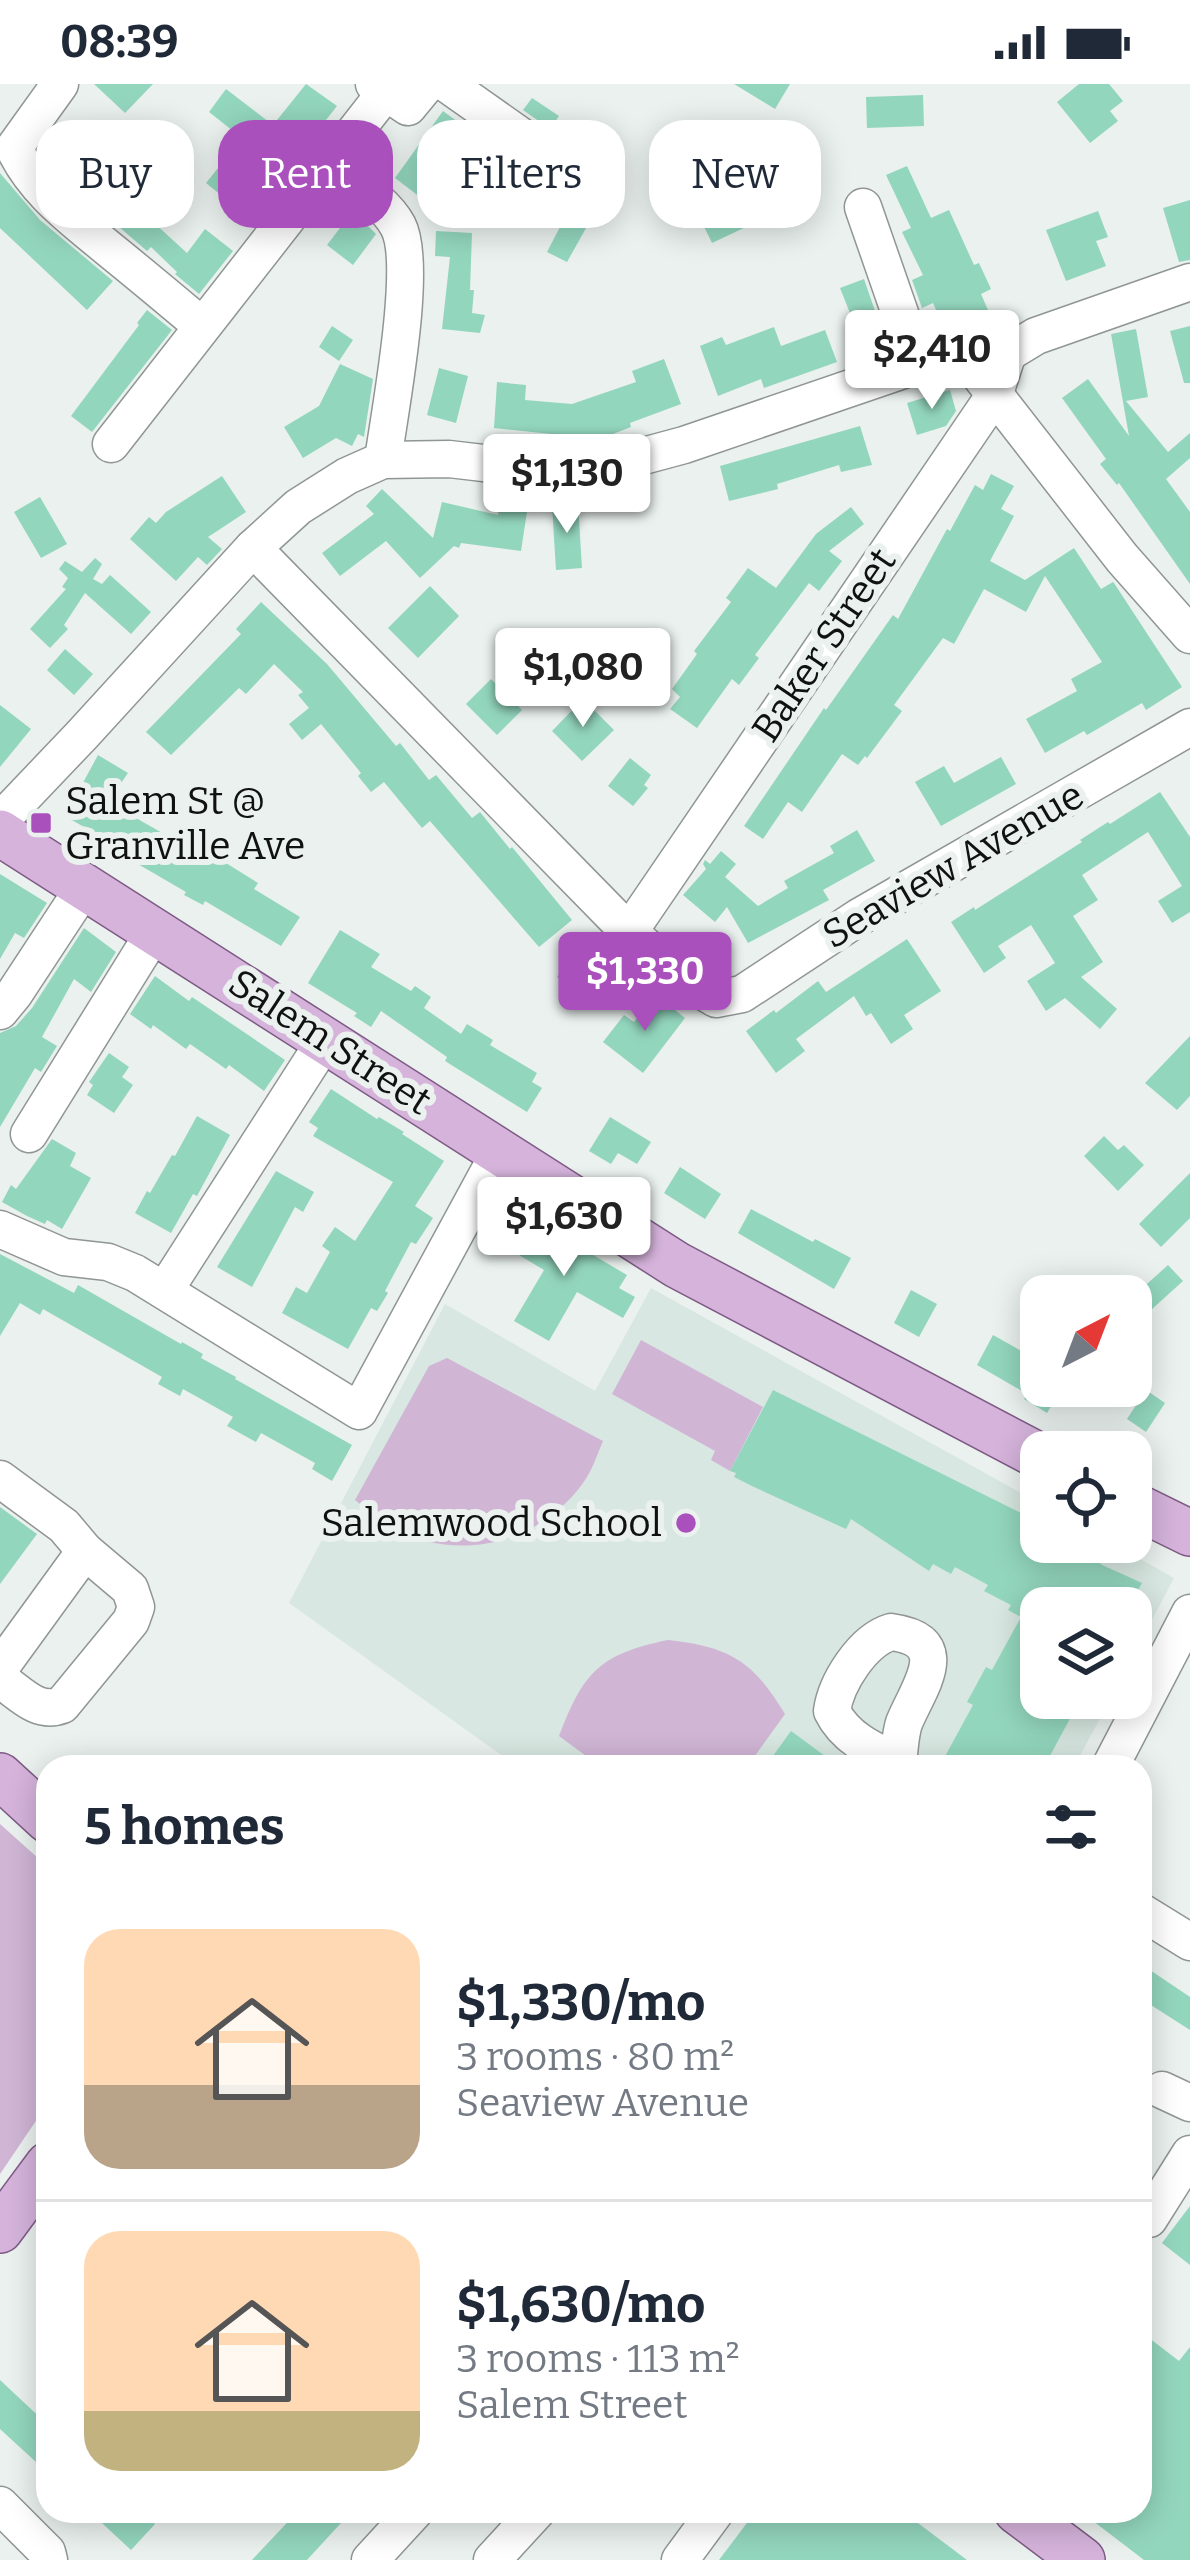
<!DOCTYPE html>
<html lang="en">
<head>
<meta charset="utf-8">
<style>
	:root { --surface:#fff; --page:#f6f6f7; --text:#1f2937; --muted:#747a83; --line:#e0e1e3; --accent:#aa50bc }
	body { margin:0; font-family:Bitter,serif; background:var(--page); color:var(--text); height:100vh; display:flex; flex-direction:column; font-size:45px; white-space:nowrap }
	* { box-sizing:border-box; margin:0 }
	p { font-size:39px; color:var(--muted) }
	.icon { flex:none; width:66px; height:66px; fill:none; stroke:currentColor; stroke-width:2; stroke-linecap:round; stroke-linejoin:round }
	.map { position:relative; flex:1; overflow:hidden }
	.drawer { position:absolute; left:36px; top:1671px; width:1116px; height:768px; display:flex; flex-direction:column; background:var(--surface); border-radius:36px; box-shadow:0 6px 30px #0003 }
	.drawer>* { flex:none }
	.banner { position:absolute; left:36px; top:36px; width:1119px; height:108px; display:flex; gap:24px }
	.needle { width:78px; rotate:42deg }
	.controls { position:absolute; left:1020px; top:1191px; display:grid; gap:24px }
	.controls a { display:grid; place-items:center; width:132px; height:132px; border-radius:24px; background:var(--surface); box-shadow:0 6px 30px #0003; font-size:60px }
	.price { position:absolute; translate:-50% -102px; padding:0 27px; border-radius:12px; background:#fff; color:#222; font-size:39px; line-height:78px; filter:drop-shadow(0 3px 6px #0008) }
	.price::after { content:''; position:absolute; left:50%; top:72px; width:36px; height:27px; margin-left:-18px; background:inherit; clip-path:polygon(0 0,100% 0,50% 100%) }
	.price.selected { background:var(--accent); color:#fff }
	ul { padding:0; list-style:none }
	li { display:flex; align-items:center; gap:36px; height:300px; padding:0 48px }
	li+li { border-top:3px solid var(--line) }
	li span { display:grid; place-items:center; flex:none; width:336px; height:240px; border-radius:36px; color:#555 }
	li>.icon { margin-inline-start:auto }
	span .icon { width:144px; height:144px; fill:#fffc; stroke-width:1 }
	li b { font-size:51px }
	h2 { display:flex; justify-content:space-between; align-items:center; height:144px; padding:0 48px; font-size:51px }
	.pill { padding:0 42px; border-radius:36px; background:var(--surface); box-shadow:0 6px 30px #0003; font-size:42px; line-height:108px }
	.pill.selected { background:var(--accent); color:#fff }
	.status { display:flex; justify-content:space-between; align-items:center; height:84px; padding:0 60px; background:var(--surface); direction:ltr }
	.status svg { height:33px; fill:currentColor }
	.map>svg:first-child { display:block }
	.built { fill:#d8e7e1 }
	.green { fill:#d0b5d5 }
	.building { fill:#93d6be }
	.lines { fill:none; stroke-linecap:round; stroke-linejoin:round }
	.minor-casing { stroke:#909694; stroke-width:39 }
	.major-casing { stroke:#7e5a85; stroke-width:48 }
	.minor { stroke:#fff; stroke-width:36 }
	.major { stroke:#d5b3db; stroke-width:45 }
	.poi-dot { fill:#aa50bc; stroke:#eaf1ee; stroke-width:4.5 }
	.labels { text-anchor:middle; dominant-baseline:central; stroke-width:12; stroke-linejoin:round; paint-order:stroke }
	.street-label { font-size:39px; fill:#0f1211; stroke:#eaf1ee }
	.poi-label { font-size:39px; fill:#0f1211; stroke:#eaf1ee; text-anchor:start }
</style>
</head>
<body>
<div class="status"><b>08:39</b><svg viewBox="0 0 49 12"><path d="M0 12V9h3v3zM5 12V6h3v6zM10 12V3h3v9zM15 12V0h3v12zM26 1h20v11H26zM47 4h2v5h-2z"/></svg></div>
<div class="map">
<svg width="1190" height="2476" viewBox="0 0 1190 2476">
	<rect width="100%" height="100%" fill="#eaf1ee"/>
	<path class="built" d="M 651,1204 L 1041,1420 L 1041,1458 L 1110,1458 L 1174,1494 L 1131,1576 L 1131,1524 L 1041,1524 L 1041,1614 L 1111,1614 L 1074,1683 L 518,1683 L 289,1519 L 445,1220 L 595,1307 Z"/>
	<g class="green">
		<path d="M 641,1256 L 763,1323 L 730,1387 L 711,1376 L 715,1367 L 612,1310 Z"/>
		<path d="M 447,1274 L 603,1357 C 597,1371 592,1387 583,1399 C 539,1460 458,1479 392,1444 C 379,1437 367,1425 355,1416 L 429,1282 Z"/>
		<path d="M 668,1556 C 730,1563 753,1577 785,1630 L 747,1683 L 601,1683 L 559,1652 C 583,1588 600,1570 668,1556 Z"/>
		<path d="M 0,1740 L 48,1783 L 48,2019 L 0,2090 Z"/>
	</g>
	<g class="building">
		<path d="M 94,0 L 153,0 L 125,29 Z"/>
		<path d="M 306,0 L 337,22 L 297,73 L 299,74 L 253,137 L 206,99 L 242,54 L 209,28 L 226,5 L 273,41 Z"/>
		<path d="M 734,0 L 790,0 L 775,25 Z"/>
		<path d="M 1079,0 L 1109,0 L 1123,17 L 1110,27 L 1118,37 L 1090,59 L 1057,18 Z"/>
		<path d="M 923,11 L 924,42 L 867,44 L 866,13 Z"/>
		<path d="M 532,14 L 559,32 L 550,45 L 523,26 Z"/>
		<path d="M 443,27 L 473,49 L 443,91 L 439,88 L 420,113 L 395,94 Z"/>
		<path d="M 65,52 L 97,82 L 94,84 L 187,169 L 205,145 L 233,167 L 199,210 L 175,190 L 177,188 L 151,163 L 147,167 L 60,92 L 46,74 Z"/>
		<path d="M 575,58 L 609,72 L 582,132 L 590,137 L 567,178 L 547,168 L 560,143 L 540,132 L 568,84 Z"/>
		<path d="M 907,82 L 931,134 L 949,126 L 974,181 L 979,179 L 991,205 L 981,210 L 988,226 L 945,246 L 933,219 L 922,224 L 912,196 L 923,191 L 902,148 L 911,144 L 886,91 Z"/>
		<path d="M 0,89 L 40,136 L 113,197 L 87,226 L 0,144 Z"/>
		<path d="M 733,109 L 748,142 L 712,159 L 696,126 Z"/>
		<path d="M 1190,116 L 1190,176 L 1179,178 L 1163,124 Z"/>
		<path d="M 353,127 L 376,150 L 353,181 L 327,161 Z"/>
		<path d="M 1098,127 L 1108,153 L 1096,157 L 1106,182 L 1066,197 L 1046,146 Z"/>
		<path d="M 436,147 L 472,149 L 470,206 L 474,206 L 472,229 L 485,231 L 480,249 L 442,245 L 450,173 L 435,172 Z"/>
		<path d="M 864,195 L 886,259 L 874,263 L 861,230 L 852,234 L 840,204 Z"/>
		<path d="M 147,226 L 172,246 L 92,348 L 71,332 L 139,241 L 137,239 Z"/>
		<path d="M 332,242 L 353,256 L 339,277 L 319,263 Z"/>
		<path d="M 1190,242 L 1190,299 L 1184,299 L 1170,247 Z"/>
		<path d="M 774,243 L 781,262 L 825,246 L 837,278 L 764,304 L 761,295 L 718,312 L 700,262 L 722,253 L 726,261 Z"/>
		<path d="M 1136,245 L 1148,313 L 1126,317 L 1168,368 L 1190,349 L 1190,374 L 1166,395 L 1190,428 L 1190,500 L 1119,399 L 1117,401 L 1100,380 L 1106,375 L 1062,314 L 1088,295 L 1129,352 L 1111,250 Z"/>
		<path d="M 664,275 L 681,320 L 630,339 L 631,343 L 600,355 L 494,344 L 497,298 L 526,301 L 525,316 L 572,320 L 636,298 L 632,287 Z"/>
		<path d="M 340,280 L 373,295 L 364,353 L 358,350 L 352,362 L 336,354 L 303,374 L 284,343 L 319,322 Z"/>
		<path d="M 439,284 L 468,292 L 456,339 L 427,331 Z"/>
		<path d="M 950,306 L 956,327 L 946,342 L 917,351 L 907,319 Z"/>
		<path d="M 860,342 L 872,381 L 841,388 L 839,381 L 777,400 L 778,405 L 729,417 L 720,382 Z"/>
		<path d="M 991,390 L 1014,402 L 1001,425 L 1014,432 L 990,477 L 1025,496 L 1074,464 L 1101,505 L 1113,498 L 1114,499 L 1182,603 L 1146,626 L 1142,619 L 1087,651 L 1084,647 L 1045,669 L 1026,635 L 1077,607 L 1071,595 L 1102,578 L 1045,492 L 1026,528 L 984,505 L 954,560 L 943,554 L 894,621 L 902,627 L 867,674 L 865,672 L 858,681 L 842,670 L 802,728 L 788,718 L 763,755 L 744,742 L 824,624 L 826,626 L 893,531 L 898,535 L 947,445 L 950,447 L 975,401 L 983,406 Z"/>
		<path d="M 222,392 L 246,428 L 208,453 L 222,465 L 207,481 L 198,473 L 176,497 L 130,455 L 149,433 L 156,439 L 166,428 Z"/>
		<path d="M 382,405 L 433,454 L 442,418 L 498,431 L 500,417 L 528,421 L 521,467 L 461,459 L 459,464 L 454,462 L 420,494 L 386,457 L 340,492 L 322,469 L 374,430 L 366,422 Z"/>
		<path d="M 40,413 L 67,460 L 41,474 L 14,428 Z"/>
		<path d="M 578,419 L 582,484 L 556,486 L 552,421 Z"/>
		<path d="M 851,423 L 864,440 L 829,467 L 842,477 L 819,507 L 809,499 L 755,571 L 759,574 L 739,601 L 732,595 L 697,644 L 670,625 L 680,613 L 672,605 L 697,570 L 694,567 L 731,518 L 726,514 L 748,484 L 776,504 L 816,450 Z"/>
		<path d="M 95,474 L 102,480 L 93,495 L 102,500 L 110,491 L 151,528 L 131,550 L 85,509 L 64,541 L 68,545 L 50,564 L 30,545 L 66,505 L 62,503 L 68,494 L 59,485 L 65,477 L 82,488 Z"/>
		<path d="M 430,502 L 459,532 L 418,574 L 388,544 Z"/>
		<path d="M 261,518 L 327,580 L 396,662 L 400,659 L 429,696 L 436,691 L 472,734 L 480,728 L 510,765 L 512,763 L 572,836 L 539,863 L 430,737 L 422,744 L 384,698 L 371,708 L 358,692 L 361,689 L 321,640 L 302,656 L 289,640 L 309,624 L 298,611 L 303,608 L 274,580 L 246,610 L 239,604 L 171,671 L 146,648 L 241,550 L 236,545 Z"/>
		<path d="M 65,565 L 93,590 L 74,611 L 47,586 Z"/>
		<path d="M 491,595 L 522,626 L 497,651 L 466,620 Z"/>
		<path d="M 583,615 L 614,646 L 582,677 L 552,647 Z"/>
		<path d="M 0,621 L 31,645 L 0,683 Z"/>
		<path d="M 98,671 L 128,689 L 108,718 L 199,770 L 202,765 L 226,779 L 258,799 L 254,805 L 300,833 L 281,862 L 205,817 L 203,821 L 184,811 L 186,808 L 100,758 L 103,754 L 65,732 Z"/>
		<path d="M 1001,673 L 1016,700 L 941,742 L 915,698 L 944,682 L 954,699 Z"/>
		<path d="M 630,674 L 651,691 L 644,701 L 648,704 L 633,722 L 608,702 Z"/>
		<path d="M 1160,708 L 1190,753 L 1190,828 L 1172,839 L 1158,817 L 1182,802 L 1148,748 L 1082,791 L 1098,816 L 1073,832 L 1103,878 L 1081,893 L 1117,925 L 1100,945 L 1065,914 L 1046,927 L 1027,897 L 1055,879 L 1031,841 L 998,862 L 1006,874 L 984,889 L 951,838 L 974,823 L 975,826 L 1082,758 L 1080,756 L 1108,738 L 1110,740 Z"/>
		<path d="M 857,746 L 875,777 L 823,806 L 829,816 L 748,859 L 727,823 L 715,838 L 683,811 L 706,785 L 703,780 L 705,776 L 710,780 L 721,767 L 736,780 L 725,793 L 758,822 L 788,804 L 784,797 L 834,769 L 830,762 Z"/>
		<path d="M 0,790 L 47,819 L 24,854 L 15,849 L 0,875 Z"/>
		<path d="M 84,844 L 116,868 L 91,908 L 74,895 L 42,953 L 57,962 L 41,988 L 35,984 L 0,1043 L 0,949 L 16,942 L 32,924 Z"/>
		<path d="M 340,846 L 380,870 L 371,883 L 411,907 L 415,902 L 431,913 L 424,924 L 461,950 L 467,940 L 493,956 L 490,961 L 537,989 L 532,998 L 542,1004 L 527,1028 L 445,977 L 447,973 L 381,927 L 371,943 L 354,932 L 357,929 L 308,899 Z"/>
		<path d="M 589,851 L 617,873 L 584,914 L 557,893 Z"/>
		<path d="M 907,855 L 941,907 L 904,931 L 913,945 L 891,960 L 871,929 L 866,932 L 854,912 L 796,955 L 805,967 L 776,989 L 746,947 L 774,926 L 776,929 L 818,897 L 826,908 Z"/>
		<path d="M 155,892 L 189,917 L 192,913 L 285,976 L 264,1007 L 229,981 L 226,985 L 190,960 L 186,965 L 153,941 L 151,945 L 130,930 Z"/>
		<path d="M 656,911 L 685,934 L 643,989 L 603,958 L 624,931 L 634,938 Z"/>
		<path d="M 1190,952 L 1190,1012 L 1177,1026 L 1145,999 Z"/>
		<path d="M 109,969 L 129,983 L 122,993 L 133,1001 L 114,1029 L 87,1011 L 93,1001 L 89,998 Z"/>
		<path d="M 331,1005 L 377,1035 L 379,1033 L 404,1048 L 402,1050 L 444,1077 L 415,1122 L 433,1134 L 416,1160 L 411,1158 L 385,1207 L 388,1209 L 377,1227 L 371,1224 L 348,1265 L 282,1229 L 296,1203 L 307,1209 L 330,1168 L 322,1162 L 335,1143 L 355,1157 L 393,1098 L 313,1052 L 318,1044 L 309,1038 Z"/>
		<path d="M 197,1032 L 230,1051 L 197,1112 L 193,1110 L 171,1149 L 135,1129 L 147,1107 L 150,1109 L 172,1071 L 175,1072 Z"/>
		<path d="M 610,1033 L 651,1058 L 637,1080 L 618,1069 L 611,1080 L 589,1067 Z"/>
		<path d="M 1104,1052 L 1118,1066 L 1124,1061 L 1144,1081 L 1118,1107 L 1084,1072 Z"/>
		<path d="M 52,1055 L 76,1069 L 70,1082 L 91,1094 L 62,1145 L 47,1136 L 45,1140 L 27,1132 L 2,1118 L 11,1101 L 16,1105 Z"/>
		<path d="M 680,1083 L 721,1110 L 705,1135 L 664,1109 Z"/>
		<path d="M 276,1087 L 314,1108 L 303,1128 L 295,1123 L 252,1203 L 217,1183 Z"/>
		<path d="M 1190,1089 L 1190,1134 L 1161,1163 L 1139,1140 Z"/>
		<path d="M 751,1125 L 813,1158 L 815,1155 L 851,1174 L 834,1205 L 738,1149 Z"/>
		<path d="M 527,1132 L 627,1191 L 619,1204 L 635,1213 L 623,1234 L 577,1208 L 549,1257 L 514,1237 L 544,1186 L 509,1165 Z"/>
		<path d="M 0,1170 L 74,1209 L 78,1201 L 181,1260 L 182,1258 L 203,1270 L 201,1274 L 236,1293 L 235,1295 L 352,1361 L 332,1397 L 312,1385 L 315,1379 L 261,1349 L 256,1358 L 227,1342 L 233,1333 L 183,1305 L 180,1312 L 158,1300 L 162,1293 L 43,1225 L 40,1231 L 20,1219 L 0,1252 Z"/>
		<path d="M 1168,1181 L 1183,1197 L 1151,1226 L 1137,1209 Z"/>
		<path d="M 911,1206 L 937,1220 L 919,1253 L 894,1239 Z"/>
		<path d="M 993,1251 L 1025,1269 L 1024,1271 L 1041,1282 L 1041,1302 L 1064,1302 L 1047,1329 L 1024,1315 L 1027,1310 L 977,1281 Z"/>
		<path d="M 773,1306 L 1041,1439 L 1041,1458 L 1091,1458 L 1108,1471 L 1100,1480 L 1142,1499 L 1128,1524 L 1041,1524 L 1041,1614 L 1081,1614 L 1044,1683 L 956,1683 L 943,1676 L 973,1621 L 967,1618 L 986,1583 L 992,1586 L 1021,1533 L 1008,1526 L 1011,1521 L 984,1507 L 988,1501 L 955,1483 L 951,1490 L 933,1480 L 929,1487 L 851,1435 L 846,1445 L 754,1403 L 734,1393 L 736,1389 L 730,1387 Z"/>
		<path d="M 1146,1306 L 1165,1319 L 1146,1348 L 1127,1335 Z"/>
		<path d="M 0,1423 L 37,1450 L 0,1500 Z"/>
		<path d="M 791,1647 L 840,1683 L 765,1683 Z"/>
		<path d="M 1150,1886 L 1190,1913 L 1190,1946 L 1140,1914 L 1140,1901 Z"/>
		<path d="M 1190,2122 L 1190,2181 L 1162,2159 Z"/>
		<path d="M 1140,2247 L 1179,2277 L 1190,2263 L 1190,2476 L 1144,2476 L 1080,2427 L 1140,2427 Z"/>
		<path d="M 0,2296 L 48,2341 L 48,2389 L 0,2345 Z"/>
		<path d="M 89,2427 L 141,2427 L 155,2440 L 131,2466 Z"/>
		<path d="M 298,2427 L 352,2427 L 307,2476 L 252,2476 Z"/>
		<path d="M 756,2427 L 902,2427 L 967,2476 L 719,2476 Z"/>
	</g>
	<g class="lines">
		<g class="minor-casing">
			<g id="minor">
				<path d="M 60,0 L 14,64 C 35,108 72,134 109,165 C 140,190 171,216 202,242"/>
				<path d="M 374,0 L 408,23 L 427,0"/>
				<path d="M 447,0 L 549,72"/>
				<path d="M 328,80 C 351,98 384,116 398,142 C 418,180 390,326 383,376"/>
				<path d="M 863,123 L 918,281"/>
				<path d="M 981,293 L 1122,474 L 1190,551"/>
				<path d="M 111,360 L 385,9"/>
				<path d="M 253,464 L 629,848 L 687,898 L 716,915 L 742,910 L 859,833 L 1190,643"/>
				<path d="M 0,737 L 82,651 L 253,464 L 298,423 L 347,392 L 383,376 L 449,375 L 526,384 L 621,378 L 684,361 L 918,281 L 966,272 L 1008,269 L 1036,252 L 1190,198"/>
				<path d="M 629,848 L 994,312 L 1008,269"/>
				<path d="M 0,927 L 14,910 L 85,802"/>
				<path d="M 29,1050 L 155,847"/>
				<path d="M 0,1145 L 64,1173 L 108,1178 L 135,1189 L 359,1327 L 500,1067"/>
				<path d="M 165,1206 L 326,955"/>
				<path d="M 0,1395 L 64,1442 L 85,1467 L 130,1505 L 136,1523 L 131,1537 L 62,1621 C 39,1630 23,1612 5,1599"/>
				<path d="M 891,1548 C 957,1557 918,1604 904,1639 C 900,1651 900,1665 898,1678 C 872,1666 845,1654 832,1627 C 836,1599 862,1557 891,1548 Z"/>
				<path d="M 0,1584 L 85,1467"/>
				<path d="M 1110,1683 L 1190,1529"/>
				<path d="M 1140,1827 L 1190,1858"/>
				<path d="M 1162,2006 L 1190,2019"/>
				<path d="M 1149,2135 L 1190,2070"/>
				<path d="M 0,2421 L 47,2468 L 49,2476"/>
				<path d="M 370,2476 L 415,2427"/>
				<path d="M 492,2476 L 537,2427"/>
				<path d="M 680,2476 L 716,2427"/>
			</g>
		</g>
		<g class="major-casing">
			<g id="major">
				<path d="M 0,749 L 677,1181 L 1041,1373"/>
				<path d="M 1131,1420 L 1190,1449"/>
				<path d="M 0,1692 L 48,1736"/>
				<path d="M 0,2146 L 48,2081"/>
				<path d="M 1017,2427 L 1082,2476"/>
			</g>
		</g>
		<use href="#minor" class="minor"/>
		<use href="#major" class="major"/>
	</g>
	<g class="poi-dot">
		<rect x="29" y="727" width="24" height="24" rx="6"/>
		<circle cx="686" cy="1439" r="12"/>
	</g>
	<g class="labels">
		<g class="street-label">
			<text transform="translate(824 561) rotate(-56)">Baker Street</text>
			<text transform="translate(953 781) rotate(-30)">Seaview Avenue</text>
			<text transform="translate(330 958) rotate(33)">Salem Street</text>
		</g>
		<g class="poi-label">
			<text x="65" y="717">Salem St @<tspan x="65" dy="45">Granville Ave</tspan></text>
			<text x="662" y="1439" text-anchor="end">Salemwood School</text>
		</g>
	</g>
</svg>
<div class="controls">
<a><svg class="needle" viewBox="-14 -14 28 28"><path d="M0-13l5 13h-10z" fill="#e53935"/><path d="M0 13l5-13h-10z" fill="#747a83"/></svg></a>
<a><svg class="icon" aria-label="locate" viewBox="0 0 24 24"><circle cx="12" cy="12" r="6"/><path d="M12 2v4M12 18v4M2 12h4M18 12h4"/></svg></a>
<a><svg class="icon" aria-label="layers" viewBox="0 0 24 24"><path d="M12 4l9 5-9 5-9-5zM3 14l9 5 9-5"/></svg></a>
</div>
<b class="price" style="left:932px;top:328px">$2,410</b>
<b class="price" style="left:567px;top:452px">$1,130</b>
<b class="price" style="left:583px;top:646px">$1,080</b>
<b class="price selected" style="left:645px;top:950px">$1,330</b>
<b class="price" style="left:564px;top:1195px">$1,630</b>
<div class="banner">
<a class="pill">Buy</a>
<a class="pill selected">Rent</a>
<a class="pill">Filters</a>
<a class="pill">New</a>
</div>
<section class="drawer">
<h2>5 homes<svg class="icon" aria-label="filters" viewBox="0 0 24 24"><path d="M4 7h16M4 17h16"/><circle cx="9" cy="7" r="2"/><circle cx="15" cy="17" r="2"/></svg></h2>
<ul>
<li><span style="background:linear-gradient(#ffd9b3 65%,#b9a48a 0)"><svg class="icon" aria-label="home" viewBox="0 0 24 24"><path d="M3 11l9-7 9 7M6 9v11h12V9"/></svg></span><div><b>$1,330/mo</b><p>3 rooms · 80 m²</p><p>Seaview Avenue</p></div></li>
<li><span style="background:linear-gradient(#ffd9b3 75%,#c2b280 0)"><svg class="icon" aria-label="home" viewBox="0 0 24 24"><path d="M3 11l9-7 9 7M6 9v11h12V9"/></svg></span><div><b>$1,630/mo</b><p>3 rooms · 113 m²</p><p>Salem Street</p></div></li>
</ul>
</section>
</div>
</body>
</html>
